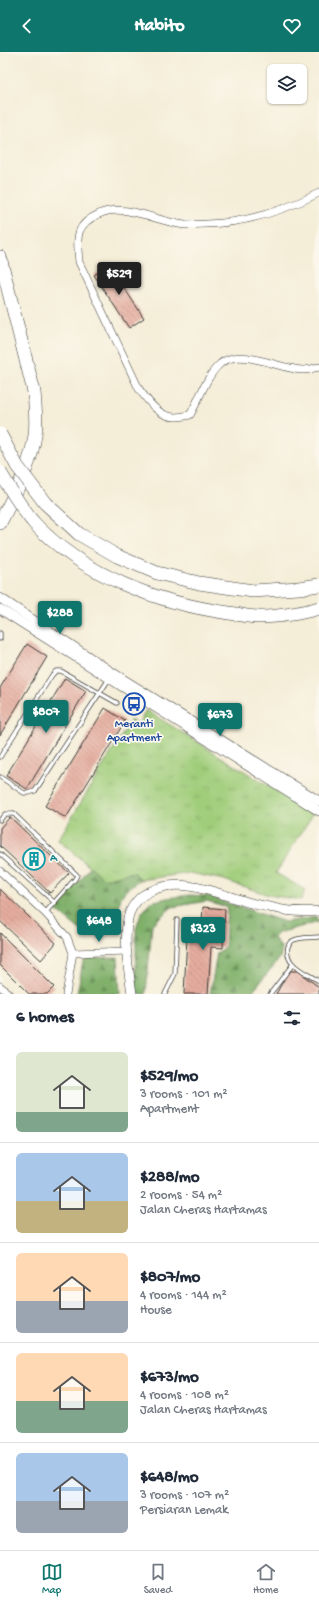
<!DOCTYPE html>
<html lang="en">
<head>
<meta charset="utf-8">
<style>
	:root { --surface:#fff; --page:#f6f6f7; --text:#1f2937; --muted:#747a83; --line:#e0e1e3; --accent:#0f766e }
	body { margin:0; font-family:"Gochi Hand",sans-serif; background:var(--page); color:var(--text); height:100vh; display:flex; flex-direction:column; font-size:15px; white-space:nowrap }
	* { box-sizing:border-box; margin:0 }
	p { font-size:13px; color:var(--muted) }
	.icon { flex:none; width:22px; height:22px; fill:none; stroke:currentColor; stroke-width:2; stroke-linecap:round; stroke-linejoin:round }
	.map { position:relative; height:942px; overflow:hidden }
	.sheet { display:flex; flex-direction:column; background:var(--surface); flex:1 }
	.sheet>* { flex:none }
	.fabs { position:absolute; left:267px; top:12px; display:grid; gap:8px }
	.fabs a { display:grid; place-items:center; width:40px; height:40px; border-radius:6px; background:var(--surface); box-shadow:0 1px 3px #0004; font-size:20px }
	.price { position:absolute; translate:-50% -34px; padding:0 9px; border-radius:4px; background:var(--accent); color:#fff; font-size:13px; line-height:26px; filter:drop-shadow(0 1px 2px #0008) }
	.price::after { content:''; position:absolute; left:50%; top:24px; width:12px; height:9px; margin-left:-6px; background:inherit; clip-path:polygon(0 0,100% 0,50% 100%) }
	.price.active { background:#222; color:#fff }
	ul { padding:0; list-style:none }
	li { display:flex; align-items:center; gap:12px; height:100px; padding:0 16px }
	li+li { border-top:1px solid var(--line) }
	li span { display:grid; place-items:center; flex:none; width:112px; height:80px; border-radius:6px; color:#555 }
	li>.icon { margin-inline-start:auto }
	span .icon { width:48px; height:48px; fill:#fffc; stroke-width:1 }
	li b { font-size:17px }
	h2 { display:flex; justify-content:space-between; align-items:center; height:48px; padding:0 16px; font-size:17px }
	header { display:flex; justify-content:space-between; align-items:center; height:52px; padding:0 16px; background:var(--accent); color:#fff; font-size:18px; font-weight:700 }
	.tabs { display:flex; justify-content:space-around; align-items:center; height:56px; border-top:1px solid var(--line); background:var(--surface); font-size:11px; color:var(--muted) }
	.tabs a { display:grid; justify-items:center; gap:2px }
	.tabs .active { color:var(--accent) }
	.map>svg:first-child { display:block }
	.grass { fill:url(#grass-tufts); stroke:#5e744b }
	.forest { fill:url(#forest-firs); stroke:#4e6643 }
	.building { fill:url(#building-back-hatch) }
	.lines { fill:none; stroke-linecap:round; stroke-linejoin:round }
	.service-casing { stroke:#3c3b38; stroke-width:5 }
	.minor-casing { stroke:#3c3b38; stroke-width:8 }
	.tertiary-casing { stroke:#3c3b38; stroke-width:10 }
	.motorway-casing { stroke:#3c3b38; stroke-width:14 }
	.service { stroke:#fff; stroke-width:3.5 }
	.minor { stroke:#fff; stroke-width:7 }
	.tertiary { stroke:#fff; stroke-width:9 }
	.motorway { stroke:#fff; stroke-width:13 }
	.motorway-bridge-casing { stroke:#3c3b38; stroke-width:14; stroke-linecap:butt }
	.motorway-bridge { stroke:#fff; stroke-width:13 }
	.labels { text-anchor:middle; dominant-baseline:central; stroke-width:3.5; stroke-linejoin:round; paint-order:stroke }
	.transit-label { font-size:12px; fill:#164399; stroke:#fbf7ec }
	.culture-label { font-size:12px; fill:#0d838f; stroke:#fbf7ec; text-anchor:start }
</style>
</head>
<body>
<header><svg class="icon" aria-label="back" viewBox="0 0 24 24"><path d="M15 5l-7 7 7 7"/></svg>Habito<svg class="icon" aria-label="heart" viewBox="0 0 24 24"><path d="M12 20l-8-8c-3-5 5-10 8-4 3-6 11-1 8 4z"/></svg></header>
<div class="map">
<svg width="319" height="942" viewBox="0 0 319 942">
	<defs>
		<pattern id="grass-tufts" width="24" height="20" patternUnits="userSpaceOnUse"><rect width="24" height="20" fill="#a0cd7a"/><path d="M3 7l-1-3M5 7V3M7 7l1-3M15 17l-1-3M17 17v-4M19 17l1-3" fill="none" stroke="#89af69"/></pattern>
		<pattern id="forest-firs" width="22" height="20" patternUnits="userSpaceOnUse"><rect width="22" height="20" fill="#80b06a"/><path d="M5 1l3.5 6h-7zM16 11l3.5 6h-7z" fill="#688e56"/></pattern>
		<pattern id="building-back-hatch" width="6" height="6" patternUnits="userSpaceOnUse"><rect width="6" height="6" fill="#e4ac9e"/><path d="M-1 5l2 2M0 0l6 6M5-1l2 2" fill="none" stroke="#c39388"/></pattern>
	</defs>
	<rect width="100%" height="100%" fill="#fbf7ec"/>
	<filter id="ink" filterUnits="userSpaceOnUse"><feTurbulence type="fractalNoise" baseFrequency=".025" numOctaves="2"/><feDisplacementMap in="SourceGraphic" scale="8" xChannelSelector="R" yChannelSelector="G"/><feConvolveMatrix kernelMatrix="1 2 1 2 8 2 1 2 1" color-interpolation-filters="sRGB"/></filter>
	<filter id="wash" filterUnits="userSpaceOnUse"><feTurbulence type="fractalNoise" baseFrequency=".012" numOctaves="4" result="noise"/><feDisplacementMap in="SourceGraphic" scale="16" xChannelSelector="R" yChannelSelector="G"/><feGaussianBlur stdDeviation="0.9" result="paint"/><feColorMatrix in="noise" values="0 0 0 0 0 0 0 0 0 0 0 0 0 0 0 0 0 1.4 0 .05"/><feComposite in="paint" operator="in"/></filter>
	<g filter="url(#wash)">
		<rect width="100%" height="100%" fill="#f4edd7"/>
		<path class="grass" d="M 146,658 L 313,762 L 276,821 L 305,838 L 301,848 L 269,843 L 224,828 L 190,821 L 140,828 L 134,820 L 104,827 L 58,788 L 131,668 L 139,672 Z"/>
		<g class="forest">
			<path d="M 91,815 L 104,827 L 134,820 L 140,828 C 115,845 120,846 119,874 L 80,878 L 56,858 Z"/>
			<path d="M 190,843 L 208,844 L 285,870 L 316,865 L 318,870 L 278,881 L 274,886 L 282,897 L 280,906 L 250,942 L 237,941 L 210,942 L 217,901 L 225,895 L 227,855 L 207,849 L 172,855 L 152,872 L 146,942 L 136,942 L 136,877 L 141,862 L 151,850 L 167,846 Z"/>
			<path d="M 118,905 L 120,942 L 77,942 L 83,909 L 89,906 Z"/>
		</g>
		<g id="blocks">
			<g class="building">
				<path d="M 109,213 L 144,266 L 129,276 L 94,223 Z"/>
				<path d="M 27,592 L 47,605 L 0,683 L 0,636 Z"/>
				<path d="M 65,626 L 86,639 L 27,737 L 6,724 Z"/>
				<path d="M 105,656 L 125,669 L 66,766 L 45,754 Z"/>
				<path d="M 10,765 L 69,821 L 50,841 L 0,794 L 0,776 Z"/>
				<path d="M 0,837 L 56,891 L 41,908 L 0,869 Z"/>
				<path d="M 203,855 L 225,857 L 223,896 L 211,895 L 208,942 L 184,942 L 187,885 L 201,886 Z"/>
				<path d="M 0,881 L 54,935 L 47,942 L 29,942 L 0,913 Z"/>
				<path d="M 291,919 L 297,919 L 319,935 L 319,942 L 276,942 L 286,924 Z"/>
			</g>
		</g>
	</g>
	<g filter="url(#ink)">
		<use href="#blocks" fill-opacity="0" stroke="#3c3b38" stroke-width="1"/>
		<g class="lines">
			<g class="service-casing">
				<g id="service">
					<path d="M 0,581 L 0,587"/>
					<path d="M 0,705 L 52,623 L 56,619 L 61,619 L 117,651"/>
					<path d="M 0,725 L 24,741 L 29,741 L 35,739 L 109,627"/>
					<path d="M 0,768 L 5,762 L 14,762 L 77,823 L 75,827 L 45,861"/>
					<path d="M 0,802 L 55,851"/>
					<path d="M 319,885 C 311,886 301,885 294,888 C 284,892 287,906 293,912 C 299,919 311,924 319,929"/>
					<path d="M 165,942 L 175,922 L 177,868"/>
					<path d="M 270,942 L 293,912"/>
				</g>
			</g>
			<g class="minor-casing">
				<g id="minor">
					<path d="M 319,141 C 283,159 247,171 206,172 C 199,172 192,173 185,173 C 158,170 124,150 99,162 C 74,173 77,186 79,210 L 139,337 C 147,348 159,365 175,365 C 180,365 185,364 190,363 C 199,348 207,323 220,312 C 240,294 280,318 304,318 C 309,318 314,316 319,315"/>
					<path d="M 0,819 L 45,861 L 67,885 L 73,901 L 66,942"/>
					<path d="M 73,901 L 127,899"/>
					<path d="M 0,934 L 9,942"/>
				</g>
			</g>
			<g class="tertiary-casing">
				<g id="tertiary">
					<path d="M 0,546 L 113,621 L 319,749"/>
					<path d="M 0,557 L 319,759"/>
					<path d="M 132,942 C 129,918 123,891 128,866 C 130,857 135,850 142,844 C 172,822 210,839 241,848 C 252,852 263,854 274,856 C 289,860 304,860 319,859"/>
				</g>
			</g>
			<g class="motorway-casing">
				<path id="motorway" d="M 0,205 L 34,340 C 35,354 37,369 35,383 C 31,414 14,443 0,471"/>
			</g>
			<use href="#service" class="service"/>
			<use href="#minor" class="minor"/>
			<use href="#tertiary" class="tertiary"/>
			<use href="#motorway" class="motorway"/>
			<g class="motorway-bridge-casing">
				<g id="motorway-bridge">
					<path d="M 0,382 L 17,414 L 45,451 L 79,482 L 117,504 L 157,521 L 199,531 L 253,539 L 299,536 L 319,533"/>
					<path d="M 0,420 C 10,437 21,456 34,471 C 84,524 158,551 229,561 C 239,562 249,565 259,565 C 276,565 303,561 319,556"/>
				</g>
			</g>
			<use href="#motorway-bridge" class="motorway-bridge"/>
		</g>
	</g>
	<defs>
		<g id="bus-ring" transform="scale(1.15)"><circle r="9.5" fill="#fbf7ec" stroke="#1a4fb4" stroke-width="1.5"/><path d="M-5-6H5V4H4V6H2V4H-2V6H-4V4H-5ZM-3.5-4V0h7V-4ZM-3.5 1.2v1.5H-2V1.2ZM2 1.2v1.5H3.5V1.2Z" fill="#1a4fb4"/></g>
		<g id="building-ring" transform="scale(1.15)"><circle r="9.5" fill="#fbf7ec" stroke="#0f9aa8" stroke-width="1.5"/><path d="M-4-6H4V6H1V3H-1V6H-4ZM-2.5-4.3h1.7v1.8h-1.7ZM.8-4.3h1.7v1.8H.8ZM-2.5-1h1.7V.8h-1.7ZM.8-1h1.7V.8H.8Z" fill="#0f9aa8"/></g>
	</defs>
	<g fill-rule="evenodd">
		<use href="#bus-ring" x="134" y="652"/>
		<use href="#building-ring" x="34" y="807"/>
	</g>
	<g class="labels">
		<g class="transit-label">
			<text x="134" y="673">Meranti<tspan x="134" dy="14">Apartment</tspan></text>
		</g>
		<g class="culture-label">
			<text x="50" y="807">A</text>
		</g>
	</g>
</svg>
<div class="fabs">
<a><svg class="icon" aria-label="layers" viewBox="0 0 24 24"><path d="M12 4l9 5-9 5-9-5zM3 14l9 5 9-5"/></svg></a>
</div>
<b class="price active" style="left:119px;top:244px">$529</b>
<b class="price" style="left:60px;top:583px">$288</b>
<b class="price" style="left:46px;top:682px">$807</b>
<b class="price" style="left:220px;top:685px">$673</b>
<b class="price" style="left:99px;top:891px">$648</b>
<b class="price" style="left:203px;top:899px">$323</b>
</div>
<section class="sheet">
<h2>6 homes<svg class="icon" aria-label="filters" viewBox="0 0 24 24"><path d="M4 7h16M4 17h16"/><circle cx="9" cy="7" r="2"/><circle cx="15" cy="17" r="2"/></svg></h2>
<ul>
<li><span style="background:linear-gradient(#dfe7d0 75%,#7fa58c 0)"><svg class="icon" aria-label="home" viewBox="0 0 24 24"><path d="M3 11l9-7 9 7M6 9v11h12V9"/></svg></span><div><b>$529/mo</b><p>3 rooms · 101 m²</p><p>Apartment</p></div></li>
<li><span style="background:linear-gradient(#a9c7e8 60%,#c2b280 0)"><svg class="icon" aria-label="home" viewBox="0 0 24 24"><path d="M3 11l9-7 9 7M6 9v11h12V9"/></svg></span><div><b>$288/mo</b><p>2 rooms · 54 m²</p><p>Jalan Cheras Hartamas</p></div></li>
<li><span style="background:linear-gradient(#ffd9b3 60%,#9aa5b1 0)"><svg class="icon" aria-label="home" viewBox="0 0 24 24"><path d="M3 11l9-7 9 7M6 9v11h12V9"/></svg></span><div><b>$807/mo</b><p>4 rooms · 144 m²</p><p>House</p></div></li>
<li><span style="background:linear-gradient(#ffd9b3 60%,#7fa58c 0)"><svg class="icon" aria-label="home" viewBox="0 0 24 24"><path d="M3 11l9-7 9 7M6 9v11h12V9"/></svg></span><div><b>$673/mo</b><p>4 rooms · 108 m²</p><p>Jalan Cheras Hartamas</p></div></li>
<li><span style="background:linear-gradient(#a9c7e8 60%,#9aa5b1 0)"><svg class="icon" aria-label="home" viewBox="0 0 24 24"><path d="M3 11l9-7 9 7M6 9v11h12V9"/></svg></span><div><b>$648/mo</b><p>3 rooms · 107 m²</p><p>Persiaran Lemak</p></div></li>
</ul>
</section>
<nav class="tabs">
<a class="active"><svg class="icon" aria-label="map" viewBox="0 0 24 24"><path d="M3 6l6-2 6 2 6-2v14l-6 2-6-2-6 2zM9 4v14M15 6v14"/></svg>Map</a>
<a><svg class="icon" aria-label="saved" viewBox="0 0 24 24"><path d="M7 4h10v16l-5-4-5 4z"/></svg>Saved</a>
<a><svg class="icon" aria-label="home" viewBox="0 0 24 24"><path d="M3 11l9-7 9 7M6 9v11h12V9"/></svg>Home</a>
</nav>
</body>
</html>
